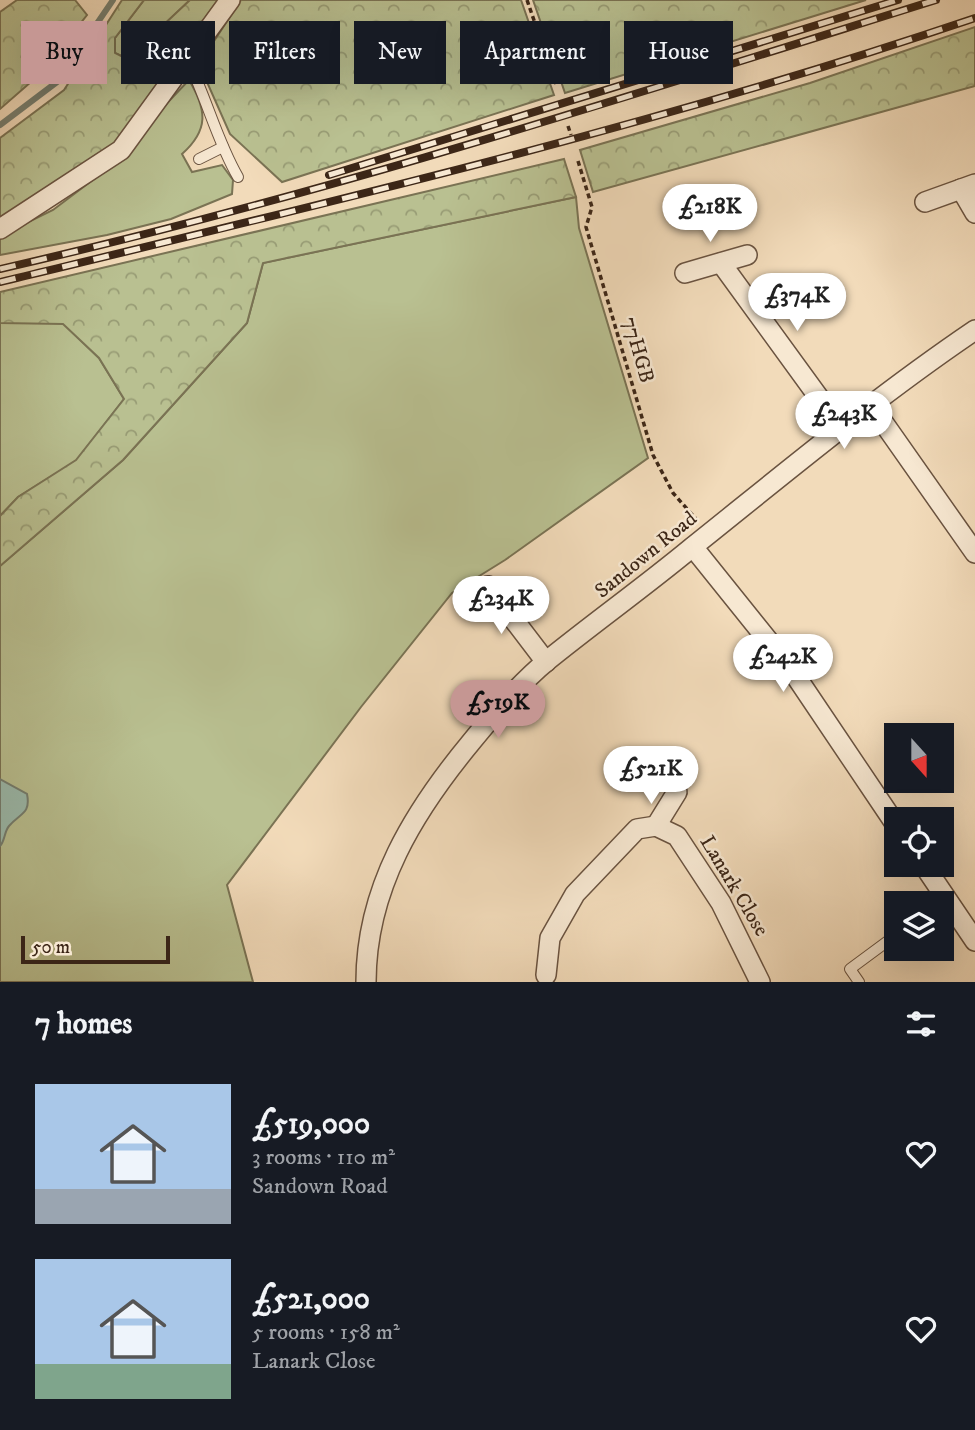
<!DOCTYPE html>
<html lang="en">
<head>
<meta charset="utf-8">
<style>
	:root { --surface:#171b24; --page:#242831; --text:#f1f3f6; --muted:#9ea1a6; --accent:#c59692 }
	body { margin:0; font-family:"IM FELL DW Pica",serif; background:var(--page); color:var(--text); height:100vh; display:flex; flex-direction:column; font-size:26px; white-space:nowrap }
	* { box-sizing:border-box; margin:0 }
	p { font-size:23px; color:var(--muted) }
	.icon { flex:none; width:38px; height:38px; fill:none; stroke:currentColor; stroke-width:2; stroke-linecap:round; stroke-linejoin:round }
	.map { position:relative; height:982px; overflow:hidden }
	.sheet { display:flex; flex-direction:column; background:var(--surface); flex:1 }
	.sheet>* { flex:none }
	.top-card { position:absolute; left:21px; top:21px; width:934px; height:63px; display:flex; gap:14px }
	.needle { width:46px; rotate:159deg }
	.controls { position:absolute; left:884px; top:723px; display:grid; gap:14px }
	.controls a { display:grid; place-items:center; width:70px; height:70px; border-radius:0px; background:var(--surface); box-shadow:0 7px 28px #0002; font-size:35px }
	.scale { position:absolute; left:21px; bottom:18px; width:149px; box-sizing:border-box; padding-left:7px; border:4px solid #3c2617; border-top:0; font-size:19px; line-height:24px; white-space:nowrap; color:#3c2617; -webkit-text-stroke:5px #f7e8d2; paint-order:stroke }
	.price { position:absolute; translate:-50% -60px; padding:0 16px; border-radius:24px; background:#fff; color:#222; font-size:23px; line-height:46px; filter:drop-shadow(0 2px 4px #0008) }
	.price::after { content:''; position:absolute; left:50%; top:42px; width:21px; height:16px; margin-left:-10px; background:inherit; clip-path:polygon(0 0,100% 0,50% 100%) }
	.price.current { background:var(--accent); color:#111 }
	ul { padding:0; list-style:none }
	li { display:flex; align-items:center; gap:21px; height:175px; padding:0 35px }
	li span { display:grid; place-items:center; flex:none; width:196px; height:140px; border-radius:0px; color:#555 }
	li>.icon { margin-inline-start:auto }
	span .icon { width:84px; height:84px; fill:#fffc; stroke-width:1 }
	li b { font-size:30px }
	h2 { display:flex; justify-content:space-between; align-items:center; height:84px; padding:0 35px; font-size:30px }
	.chip { padding:0 24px; border-radius:0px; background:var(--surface); box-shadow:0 7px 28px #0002; font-size:24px; line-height:63px }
	.chip.current { background:var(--accent); color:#111 }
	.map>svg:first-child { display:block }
	.grass { fill:#b9c091; stroke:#7a7354; stroke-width:2 }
	.forest { fill:url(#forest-crowns); stroke:#7a7354; stroke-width:2 }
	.water { fill:#9bbbad; stroke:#757f71; stroke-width:2 }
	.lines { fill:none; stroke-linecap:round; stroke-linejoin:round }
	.stream { stroke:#757f71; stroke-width:6 }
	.lane-casing { stroke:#6a5340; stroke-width:12 }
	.street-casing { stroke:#6a5340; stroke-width:22 }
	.path { stroke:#3c2617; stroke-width:3.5; stroke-dasharray:5 3.5; stroke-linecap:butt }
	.lane { stroke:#f7e8d2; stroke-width:10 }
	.street { stroke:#f7e8d2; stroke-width:19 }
	.rail-casing { stroke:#3c2617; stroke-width:8 }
	.rail { stroke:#f7e8d2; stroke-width:5; stroke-dasharray:16; stroke-linecap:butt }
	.labels { text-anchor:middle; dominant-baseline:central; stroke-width:5; stroke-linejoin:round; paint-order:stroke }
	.street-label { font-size:21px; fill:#3c2617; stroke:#f7e8d2 }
</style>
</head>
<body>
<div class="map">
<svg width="975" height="982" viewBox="0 0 975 982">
	<defs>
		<pattern id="forest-crowns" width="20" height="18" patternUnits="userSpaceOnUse" patternTransform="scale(1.75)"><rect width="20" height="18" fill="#b9c091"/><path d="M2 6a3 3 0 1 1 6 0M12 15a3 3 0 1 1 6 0" fill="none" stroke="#989c75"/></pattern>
	</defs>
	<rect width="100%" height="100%" fill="#f2dbba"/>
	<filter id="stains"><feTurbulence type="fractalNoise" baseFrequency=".00286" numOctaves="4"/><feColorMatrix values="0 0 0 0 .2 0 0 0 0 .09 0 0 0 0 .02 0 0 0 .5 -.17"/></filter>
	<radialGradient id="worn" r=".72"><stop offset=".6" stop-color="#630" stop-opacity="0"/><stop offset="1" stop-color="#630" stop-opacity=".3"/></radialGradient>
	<g class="grass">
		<path d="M 144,0 L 190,0 L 128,59 L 115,53 L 115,38 Z"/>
		<path d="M 189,80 C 207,110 209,130 182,154 L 192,172 L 222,165 L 233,180 L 232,194 L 171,219 L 107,235 L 0,255 L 0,236 L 53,210 L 98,176 Z"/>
		<path d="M 576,197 L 579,228 L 648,458 L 505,560 L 452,593 L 361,707 L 227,885 L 253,982 L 0,982 L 0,566 L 123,460 L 247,323 L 263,263 Z"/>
		<path d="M 0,323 L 63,323 L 99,358 L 124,399 L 76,461 L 18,497 L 0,516 Z"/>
	</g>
	<g class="forest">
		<path d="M 17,0 L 75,0 L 87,15 L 40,74 L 0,109 L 0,12 Z"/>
		<path d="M 122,0 L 144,0 L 115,38 L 115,53 L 127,59 L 190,0 L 218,0 L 111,149 L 0,219 L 0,138 L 64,90 Z"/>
		<path d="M 241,0 L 521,0 L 554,95 L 282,182 L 230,134 L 199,64 Z"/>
		<path d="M 533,0 L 866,0 L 565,93 Z"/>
		<path d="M 975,27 L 975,86 L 593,192 L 580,150 L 810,83 Z"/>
		<path d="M 564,159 L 576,197 L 263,263 L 247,323 L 123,460 L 0,566 L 0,516 L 18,497 L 76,460 L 124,399 L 99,358 L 63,324 L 0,323 L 0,292 Z"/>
	</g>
	<path class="water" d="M 0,779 L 27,794 C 31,814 20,813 9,826 C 4,832 5,841 0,846 Z"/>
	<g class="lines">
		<path class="stream" d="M 0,125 L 57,82 L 113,0"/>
		<g class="lane-casing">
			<g id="lane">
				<path d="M 188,61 C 207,99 217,141 238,177"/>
				<path d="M 199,159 L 223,147"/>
				<path d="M 859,982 L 850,969 L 896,935"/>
			</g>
		</g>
		<g class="street-casing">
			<g id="street">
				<path d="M 961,189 L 975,213"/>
				<path d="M 925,202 L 975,184"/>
				<path d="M 0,229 L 121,150 L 230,0"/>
				<path d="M 721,263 L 841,428"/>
				<path d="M 685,273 L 747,255"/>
				<path d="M 871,405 L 975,553"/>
				<path d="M 693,547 L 791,669 L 896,825"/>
				<path d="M 488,586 L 546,662"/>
				<path d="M 656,826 L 677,792"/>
				<path d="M 923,864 L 975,941"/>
				<path d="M 546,975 L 550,938 L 575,894 L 637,829 L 656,826 L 677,836 L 721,903 L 760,982"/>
				<path d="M 366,982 C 366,888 414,811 472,741 C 495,713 520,683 548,660 C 595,622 644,587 690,549 C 784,474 876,397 975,330"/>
			</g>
		</g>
		<g class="path">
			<path d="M 527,0 L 556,84"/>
			<path d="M 568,126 L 571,135"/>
			<path d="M 578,161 L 592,207 L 586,227 L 653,455 L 673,493 L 696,519"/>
		</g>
		<use href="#lane" class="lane"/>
		<use href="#street" class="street"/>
		<g class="rail-casing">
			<g id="rail">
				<path d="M 329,175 L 898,0"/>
				<path d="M 0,269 C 317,197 626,97 936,0"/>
				<path d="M 0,282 C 328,203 656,126 975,18"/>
			</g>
		</g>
		<use href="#rail" class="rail"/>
	</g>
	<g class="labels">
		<g class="street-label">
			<text transform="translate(638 350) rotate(74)">77HGB</text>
			<text transform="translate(646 555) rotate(-39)">Sandown Road</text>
			<text transform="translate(734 886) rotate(59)">Lanark Close</text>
		</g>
	</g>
	<rect width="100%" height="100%" filter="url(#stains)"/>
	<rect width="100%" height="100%" fill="url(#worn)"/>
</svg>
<div class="controls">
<a><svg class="needle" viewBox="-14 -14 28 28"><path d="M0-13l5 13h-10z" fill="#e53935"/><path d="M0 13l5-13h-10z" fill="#9ea1a6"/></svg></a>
<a><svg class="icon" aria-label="locate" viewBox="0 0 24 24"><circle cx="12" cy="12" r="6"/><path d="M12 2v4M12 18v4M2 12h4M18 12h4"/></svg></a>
<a><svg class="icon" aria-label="layers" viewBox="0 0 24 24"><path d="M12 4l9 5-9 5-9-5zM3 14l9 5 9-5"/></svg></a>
</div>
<div class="scale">50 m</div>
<b class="price" style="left:710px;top:244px">£218K</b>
<b class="price" style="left:797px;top:333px">£374K</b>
<b class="price" style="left:844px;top:451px">£243K</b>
<b class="price" style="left:501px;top:636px">£234K</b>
<b class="price" style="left:783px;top:694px">£242K</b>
<b class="price current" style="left:498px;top:740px">£519K</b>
<b class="price" style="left:651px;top:806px">£521K</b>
<div class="top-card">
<a class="chip current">Buy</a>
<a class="chip">Rent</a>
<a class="chip">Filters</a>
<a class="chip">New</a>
<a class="chip">Apartment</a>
<a class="chip">House</a>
</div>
</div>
<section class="sheet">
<h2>7 homes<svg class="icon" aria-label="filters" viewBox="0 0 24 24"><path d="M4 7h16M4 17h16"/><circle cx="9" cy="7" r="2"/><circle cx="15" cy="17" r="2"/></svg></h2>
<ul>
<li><span style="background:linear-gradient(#a9c7e8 75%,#9aa5b1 0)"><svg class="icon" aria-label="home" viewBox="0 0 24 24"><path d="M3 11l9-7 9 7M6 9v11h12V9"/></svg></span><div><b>£519,000</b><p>3 rooms · 110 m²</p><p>Sandown Road</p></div><svg class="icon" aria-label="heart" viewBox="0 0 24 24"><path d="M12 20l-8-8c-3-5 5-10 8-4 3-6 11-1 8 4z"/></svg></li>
<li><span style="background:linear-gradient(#a9c7e8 75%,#7fa58c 0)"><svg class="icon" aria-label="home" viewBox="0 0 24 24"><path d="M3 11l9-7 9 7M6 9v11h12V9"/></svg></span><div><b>£521,000</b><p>5 rooms · 158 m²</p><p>Lanark Close</p></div><svg class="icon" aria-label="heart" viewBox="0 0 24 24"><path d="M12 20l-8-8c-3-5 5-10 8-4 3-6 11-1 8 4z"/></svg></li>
</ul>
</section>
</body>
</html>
